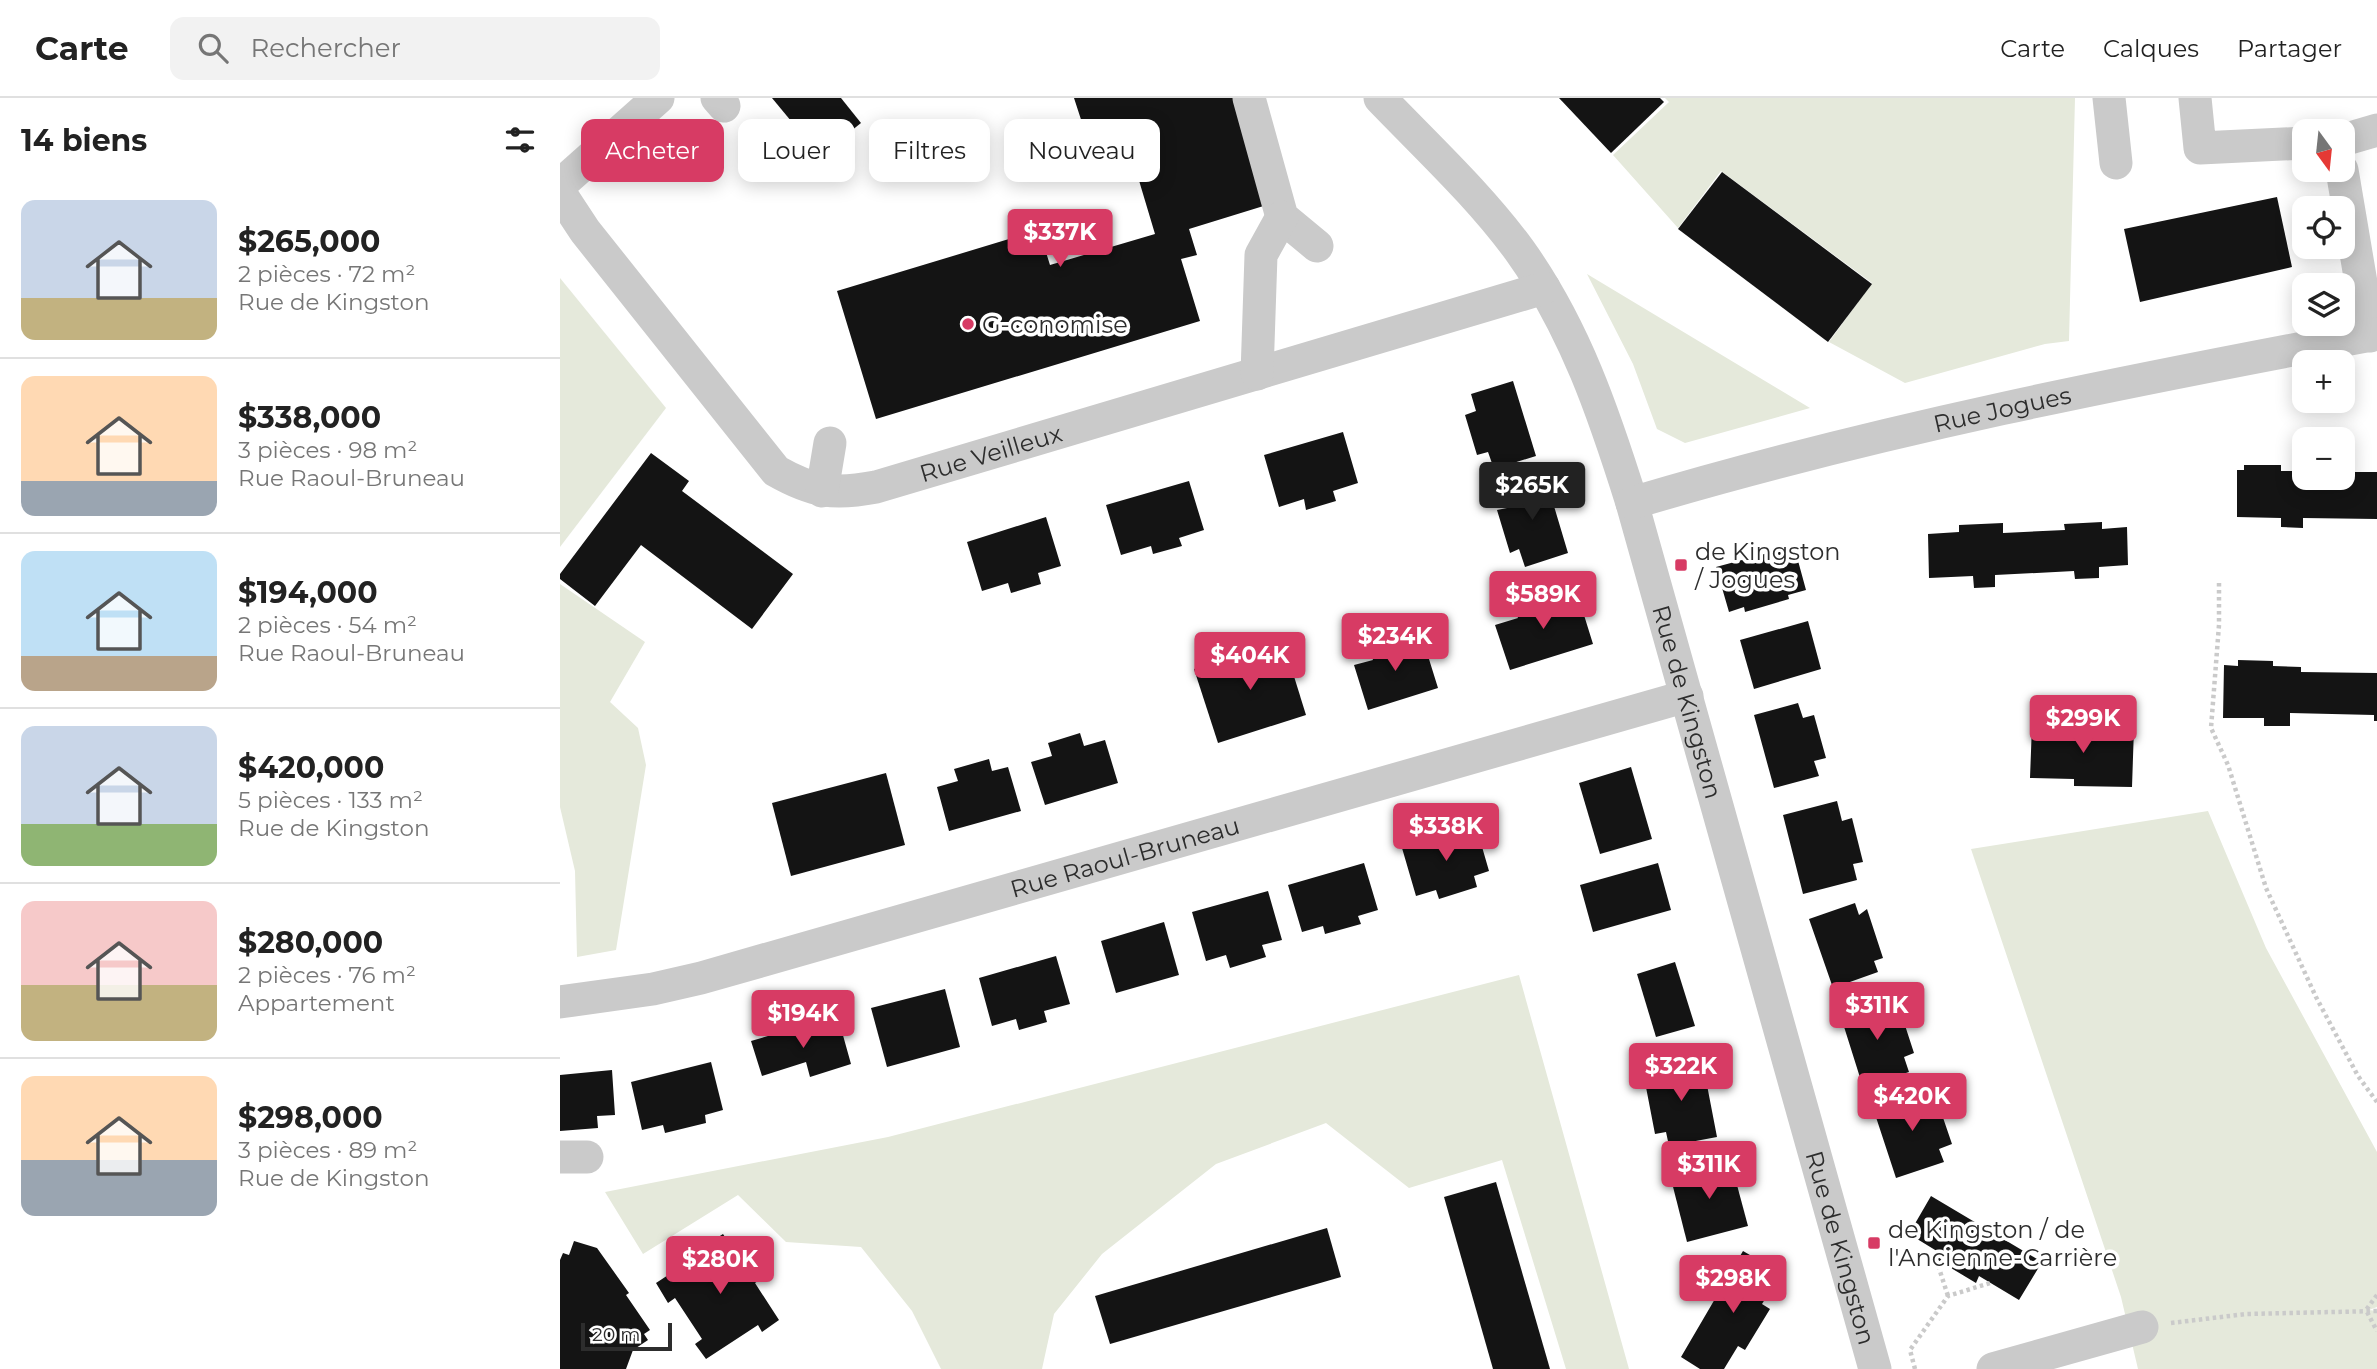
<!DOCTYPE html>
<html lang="fr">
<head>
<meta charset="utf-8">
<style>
	:root { --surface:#fff; --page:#f2f2f2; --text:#222; --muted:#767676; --line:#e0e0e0; --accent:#d73b64 }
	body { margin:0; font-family:Montserrat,sans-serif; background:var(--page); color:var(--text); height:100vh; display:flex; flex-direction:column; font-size:26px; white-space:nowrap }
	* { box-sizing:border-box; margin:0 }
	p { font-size:23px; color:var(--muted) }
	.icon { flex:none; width:38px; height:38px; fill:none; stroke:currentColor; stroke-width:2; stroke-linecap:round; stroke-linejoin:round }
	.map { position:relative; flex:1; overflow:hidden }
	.sheet { display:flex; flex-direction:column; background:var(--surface); width:560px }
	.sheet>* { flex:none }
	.banner { position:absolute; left:21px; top:21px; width:665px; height:63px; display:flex; gap:14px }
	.needle { width:46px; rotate:165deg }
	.fabs { position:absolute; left:1732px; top:21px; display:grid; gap:14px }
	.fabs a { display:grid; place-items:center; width:63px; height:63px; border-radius:14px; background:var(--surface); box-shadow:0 4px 18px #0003; font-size:35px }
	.scale { position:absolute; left:21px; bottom:18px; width:91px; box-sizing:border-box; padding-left:7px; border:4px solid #2d2d2d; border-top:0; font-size:19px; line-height:24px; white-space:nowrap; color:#2d2d2d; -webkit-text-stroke:5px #fff; paint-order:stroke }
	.price { position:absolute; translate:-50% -60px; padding:0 16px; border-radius:7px; background:var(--accent); color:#fff; font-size:23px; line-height:46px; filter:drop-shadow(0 2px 4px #0008) }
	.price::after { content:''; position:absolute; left:50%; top:42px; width:21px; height:16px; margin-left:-10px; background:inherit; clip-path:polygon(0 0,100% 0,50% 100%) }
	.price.current { background:#222; color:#fff }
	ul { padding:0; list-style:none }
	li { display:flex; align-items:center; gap:21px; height:175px; padding:0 21px }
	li+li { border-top:2px solid var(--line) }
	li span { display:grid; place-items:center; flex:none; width:196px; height:140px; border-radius:14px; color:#555 }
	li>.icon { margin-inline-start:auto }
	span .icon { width:84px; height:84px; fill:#fffc; stroke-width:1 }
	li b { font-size:30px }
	h2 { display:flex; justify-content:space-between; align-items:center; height:84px; padding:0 21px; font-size:30px }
	.chip { padding:0 24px; border-radius:14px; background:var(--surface); box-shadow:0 4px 18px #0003; font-size:24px; line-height:63px }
	.chip.current { background:var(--accent); color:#fff }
	header { display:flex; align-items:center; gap:42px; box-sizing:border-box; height:98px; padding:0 35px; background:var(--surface); border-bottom:2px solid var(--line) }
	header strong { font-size:33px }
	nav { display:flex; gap:38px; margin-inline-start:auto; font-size:24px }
	.search { width:490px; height:63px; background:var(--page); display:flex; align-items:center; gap:18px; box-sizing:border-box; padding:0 24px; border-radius:14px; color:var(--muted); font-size:26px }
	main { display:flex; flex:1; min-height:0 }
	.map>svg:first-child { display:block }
	.green { fill:#e5e9db }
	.building { fill:#141414 }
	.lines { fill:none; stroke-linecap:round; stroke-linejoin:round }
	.path { stroke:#cacaca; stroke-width:4.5; stroke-dasharray:3.5 3.5; stroke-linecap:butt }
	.minor { stroke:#cacaca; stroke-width:33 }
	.poi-dot { fill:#d73b64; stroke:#fff; stroke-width:2.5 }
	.labels { text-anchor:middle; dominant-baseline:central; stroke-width:7; stroke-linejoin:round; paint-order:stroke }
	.poi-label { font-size:24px; fill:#2d2d2d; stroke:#fff; text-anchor:start }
	.street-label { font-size:24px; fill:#2d2d2d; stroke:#fff }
</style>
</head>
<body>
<header>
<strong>Carte</strong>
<div class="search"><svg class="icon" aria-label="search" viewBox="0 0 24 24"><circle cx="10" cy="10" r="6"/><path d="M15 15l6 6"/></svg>Rechercher</div>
<nav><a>Carte</a><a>Calques</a><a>Partager</a></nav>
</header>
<main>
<section class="sheet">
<h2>14 biens<svg class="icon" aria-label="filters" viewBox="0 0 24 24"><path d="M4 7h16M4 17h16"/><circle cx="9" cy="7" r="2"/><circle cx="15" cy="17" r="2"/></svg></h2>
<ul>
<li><span style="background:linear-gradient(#c9d6e8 70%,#c2b280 0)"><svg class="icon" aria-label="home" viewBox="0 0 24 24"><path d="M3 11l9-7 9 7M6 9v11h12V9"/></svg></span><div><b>$265,000</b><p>2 pièces · 72 m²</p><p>Rue de Kingston</p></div></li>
<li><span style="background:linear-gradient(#ffd9b3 75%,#9aa5b1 0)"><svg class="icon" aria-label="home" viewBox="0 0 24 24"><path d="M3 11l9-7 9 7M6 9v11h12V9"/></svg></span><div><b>$338,000</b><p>3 pièces · 98 m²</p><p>Rue Raoul-Bruneau</p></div></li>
<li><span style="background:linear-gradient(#bfe0f5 75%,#b9a48a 0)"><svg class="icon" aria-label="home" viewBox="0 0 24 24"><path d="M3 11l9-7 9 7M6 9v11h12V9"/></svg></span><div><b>$194,000</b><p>2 pièces · 54 m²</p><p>Rue Raoul-Bruneau</p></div></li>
<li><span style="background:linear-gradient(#c9d6e8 70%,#8fb573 0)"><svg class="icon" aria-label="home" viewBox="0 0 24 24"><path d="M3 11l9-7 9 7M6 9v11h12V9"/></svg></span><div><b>$420,000</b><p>5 pièces · 133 m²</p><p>Rue de Kingston</p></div></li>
<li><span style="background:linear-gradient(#f6c9c9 60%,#c2b280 0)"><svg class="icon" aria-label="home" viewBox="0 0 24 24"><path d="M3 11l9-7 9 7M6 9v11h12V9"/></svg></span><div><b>$280,000</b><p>2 pièces · 76 m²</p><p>Appartement</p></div></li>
<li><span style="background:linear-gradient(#ffd9b3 60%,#9aa5b1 0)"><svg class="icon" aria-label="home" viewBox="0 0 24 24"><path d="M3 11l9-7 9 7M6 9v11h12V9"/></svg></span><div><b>$298,000</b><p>3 pièces · 89 m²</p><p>Rue de Kingston</p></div></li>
</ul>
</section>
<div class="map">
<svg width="1817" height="1271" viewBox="0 0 1817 1271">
	<rect width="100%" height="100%" fill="#fff"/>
	<g class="green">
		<path d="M 1105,0 L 1515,0 L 1509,243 L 1485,246 L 1345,285 L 1269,244 L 1312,185 L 1161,73 L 1118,130 L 1053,57 L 1109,4 Z"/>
		<path d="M 1027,176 L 1250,310 L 1125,345 L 1097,331 L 1073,266 Z"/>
		<path d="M 0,180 L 106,310 L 0,449 Z"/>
		<path d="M 0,486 L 85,544 L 50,604 L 78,630 L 86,667 L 56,852 L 17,859 L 15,773 L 0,709 Z"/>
		<path d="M 1648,713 L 1706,850 L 1817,1054 L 1817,1209 L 1809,1212 L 1817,1213 L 1817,1271 L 1578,1271 L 1561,1199 L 1411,751 Z"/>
		<path d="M 959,877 L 1069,1271 L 1006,1271 L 942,1062 L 849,1090 L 766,1025 L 656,1066 L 542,1156 L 494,1216 L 482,1271 L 381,1271 L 352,1213 L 301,1149 L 226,1144 L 178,1097 L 83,1156 L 45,1094 L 328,1039 Z"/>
	</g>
	<g class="building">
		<path d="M 212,0 L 281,0 L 301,25 L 260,58 Z"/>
		<path d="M 514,0 L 678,0 L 710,106 L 629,131 L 637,157 L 621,161 L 640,223 L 316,321 L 277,193 L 479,132 L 490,167 L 595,136 L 563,29 L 527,40 Z"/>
		<path d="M 999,0 L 1100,0 L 1104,4 L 1051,55 Z"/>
		<path d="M 1162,74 L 1312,186 L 1268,244 L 1118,131 Z"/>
		<path d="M 1717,99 L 1732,169 L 1580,204 L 1564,131 Z"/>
		<path d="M 953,283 L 976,358 L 934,371 L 928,354 L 917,357 L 905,317 L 916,313 L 911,296 Z"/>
		<path d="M 783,334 L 798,385 L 773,393 L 776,403 L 746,412 L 744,401 L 719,409 L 704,357 Z"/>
		<path d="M 91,355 L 129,383 L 122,393 L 233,476 L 192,531 L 81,447 L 35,508 L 0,481 L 0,476 Z"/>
		<path d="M 1684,367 L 1721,367 L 1721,373 L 1745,373 L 1745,380 L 1783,380 L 1783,374 L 1817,374 L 1817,421 L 1743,420 L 1743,430 L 1721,429 L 1721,420 L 1677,419 L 1677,372 L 1684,372 Z"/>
		<path d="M 985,378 L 1008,455 L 965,469 L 959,451 L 950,455 L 937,412 L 947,410 L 941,392 Z"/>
		<path d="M 629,383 L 644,432 L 619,440 L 622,448 L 593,456 L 591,448 L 561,457 L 546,407 Z"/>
		<path d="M 486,419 L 501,468 L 478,475 L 481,486 L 451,495 L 448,485 L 422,493 L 407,444 Z"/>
		<path d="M 1542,424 L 1542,431 L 1567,429 L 1568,467 L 1539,469 L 1539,480 L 1515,481 L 1514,473 L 1435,477 L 1435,489 L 1414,490 L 1413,478 L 1369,480 L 1368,436 L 1399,434 L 1399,427 L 1443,425 L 1443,435 L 1505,432 L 1504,426 Z"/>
		<path d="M 1234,448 L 1246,492 L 1228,497 L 1229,501 L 1185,514 L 1184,509 L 1169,514 L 1156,469 Z"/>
		<path d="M 998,493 L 1003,506 L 1019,501 L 1033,546 L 950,572 L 935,527 L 958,520 L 953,508 Z"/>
		<path d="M 1248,523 L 1261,571 L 1194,591 L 1180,542 Z"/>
		<path d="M 848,537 L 852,549 L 864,545 L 878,590 L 808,612 L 794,567 L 813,562 L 809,550 Z"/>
		<path d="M 723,543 L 746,617 L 658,645 L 634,571 Z"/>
		<path d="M 1678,562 L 1713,563 L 1713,568 L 1741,569 L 1741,574 L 1817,575 L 1817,623 L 1814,623 L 1814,617 L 1730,615 L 1730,628 L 1704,628 L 1704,620 L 1663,620 L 1664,567 L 1678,568 Z"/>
		<path d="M 1238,605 L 1243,620 L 1254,617 L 1266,660 L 1254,663 L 1259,678 L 1214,690 L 1194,617 Z"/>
		<path d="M 1472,627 L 1574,630 L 1572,689 L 1514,688 L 1514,681 L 1470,680 Z"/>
		<path d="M 520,635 L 524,648 L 545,642 L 558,685 L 485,707 L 471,664 L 492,658 L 488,645 Z"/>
		<path d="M 429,661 L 432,673 L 448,669 L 461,713 L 389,733 L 377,689 L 398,683 L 394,671 Z"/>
		<path d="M 1071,669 L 1092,741 L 1040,756 L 1019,685 Z"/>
		<path d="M 326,675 L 345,747 L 231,778 L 212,705 Z"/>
		<path d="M 1277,703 L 1282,723 L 1292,720 L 1303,764 L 1293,766 L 1297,782 L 1243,796 L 1223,717 Z"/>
		<path d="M 916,728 L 929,773 L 914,778 L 917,789 L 879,801 L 876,792 L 856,798 L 842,750 Z"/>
		<path d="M 804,765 L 818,812 L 798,818 L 801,826 L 765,836 L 763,828 L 742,834 L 728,787 Z"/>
		<path d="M 1098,765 L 1111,812 L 1033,834 L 1020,787 Z"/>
		<path d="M 708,793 L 722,842 L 702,847 L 706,859 L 670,870 L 666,857 L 646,863 L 632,814 Z"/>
		<path d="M 1295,805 L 1299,817 L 1307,811 L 1323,860 L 1314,863 L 1318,874 L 1273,890 L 1249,821 Z"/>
		<path d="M 604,824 L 619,877 L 556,895 L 541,843 Z"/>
		<path d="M 496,858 L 510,906 L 484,913 L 487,924 L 459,932 L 456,921 L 432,928 L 419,880 Z"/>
		<path d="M 1115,864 L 1135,928 L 1096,939 L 1077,876 Z"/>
		<path d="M 385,891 L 400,949 L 327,969 L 311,910 Z"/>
		<path d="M 1325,902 L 1331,918 L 1341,915 L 1354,955 L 1344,959 L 1349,974 L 1303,989 L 1280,916 Z"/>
		<path d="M 279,923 L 291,966 L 250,979 L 246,964 L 202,978 L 191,943 L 235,930 L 238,936 Z"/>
		<path d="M 1142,961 L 1157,1039 L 1109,1048 L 1106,1034 L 1095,1036 L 1085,984 L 1096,982 L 1094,971 Z"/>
		<path d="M 151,964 L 163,1012 L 145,1017 L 146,1025 L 105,1035 L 103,1027 L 82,1032 L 71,984 Z"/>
		<path d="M 52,972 L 55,1017 L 37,1018 L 38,1030 L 0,1033 L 0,977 Z"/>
		<path d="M 1359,991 L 1365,1009 L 1378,1005 L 1392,1046 L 1379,1051 L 1384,1064 L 1336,1080 L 1312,1007 Z"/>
		<path d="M 1170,1061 L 1188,1128 L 1127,1144 L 1110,1077 Z"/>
		<path d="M 936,1084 L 990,1271 L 933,1271 L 884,1099 Z"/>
		<path d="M 1371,1098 L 1482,1164 L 1459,1202 L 1419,1178 L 1416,1185 L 1376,1161 L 1380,1155 L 1349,1136 Z"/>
		<path d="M 767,1130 L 781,1179 L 550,1246 L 535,1198 Z"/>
		<path d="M 163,1136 L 178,1159 L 188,1153 L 205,1178 L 195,1185 L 219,1222 L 202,1234 L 198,1227 L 146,1261 L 135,1246 L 142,1241 L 115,1200 L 108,1205 L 96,1185 L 148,1151 L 146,1147 Z"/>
		<path d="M 14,1143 L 37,1150 L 69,1195 L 66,1197 L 90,1232 L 84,1236 L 88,1242 L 73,1252 L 66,1271 L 0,1271 L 0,1162 L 3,1155 L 9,1157 Z"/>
		<path d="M 1183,1153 L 1221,1175 L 1202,1206 L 1210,1211 L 1185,1252 L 1178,1248 L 1164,1271 L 1140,1271 L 1121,1259 Z"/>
	</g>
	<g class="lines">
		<g class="path">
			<path d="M 1659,485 L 1659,527 L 1651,630 L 1668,667 L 1706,790 L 1756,899 L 1798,978 L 1817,1004"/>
			<path d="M 1376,1161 L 1388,1198"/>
			<path d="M 1817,1197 L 1806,1212 L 1817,1233"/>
			<path d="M 1611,1225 L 1686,1216 L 1817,1213"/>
			<path d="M 1355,1271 L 1350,1252 L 1388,1198 L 1430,1185"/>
		</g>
		<g class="minor">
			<path d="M 157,0 L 164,8"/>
			<path d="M 689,0 L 722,119 L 757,148"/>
			<path id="s1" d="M 820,0 C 868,50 920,98 960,153 C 1015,230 1044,316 1072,405 L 1315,1271"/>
			<path d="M 1549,0 L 1556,65"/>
			<path d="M 1635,0 L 1640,50 L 1745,45"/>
			<path d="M 1783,42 L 1817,32"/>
			<path d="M 1782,72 L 1810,238"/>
			<path d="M 0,87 L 98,0"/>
			<path id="s2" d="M 0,95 L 25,133 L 216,373 C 253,394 274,397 316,389 L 984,190"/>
			<path d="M 697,276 L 701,157 L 722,119"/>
			<path d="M 262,393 L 270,345"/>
			<path id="s3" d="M 1072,405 C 1316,332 1566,283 1817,236"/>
			<path id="s4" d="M 0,904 L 93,891 L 141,880 L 1127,598"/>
			<path d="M 0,1059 L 27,1059"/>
			<path d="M 1433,1271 L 1582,1229"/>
		</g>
	</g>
	<g class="poi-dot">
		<circle cx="408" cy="226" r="7"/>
		<rect x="1114" y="460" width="14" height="14" rx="3.5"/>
		<rect x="1307" y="1138" width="14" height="14" rx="3.5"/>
	</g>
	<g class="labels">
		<g class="poi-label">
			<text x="422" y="226">G-conomise</text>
			<text x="1135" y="453">de Kingston<tspan x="1135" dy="28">/ Jogues</tspan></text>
			<text x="1328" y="1131">de Kingston / de<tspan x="1328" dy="28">l'Ancienne-Carrière</tspan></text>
		</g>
		<g class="street-label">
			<text stroke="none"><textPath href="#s3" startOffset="382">Rue Jogues</textPath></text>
			<text stroke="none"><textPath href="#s2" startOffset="576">Rue Veilleux</textPath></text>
			<text stroke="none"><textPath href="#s1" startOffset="691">Rue de Kingston</textPath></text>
			<text stroke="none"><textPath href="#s4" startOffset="584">Rue Raoul-Bruneau</textPath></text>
			<text stroke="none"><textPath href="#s1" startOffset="1258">Rue de Kingston</textPath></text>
		</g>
	</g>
</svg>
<div class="fabs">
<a><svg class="needle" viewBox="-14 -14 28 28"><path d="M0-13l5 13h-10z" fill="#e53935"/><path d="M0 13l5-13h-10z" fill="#767676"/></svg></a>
<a><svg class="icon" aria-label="locate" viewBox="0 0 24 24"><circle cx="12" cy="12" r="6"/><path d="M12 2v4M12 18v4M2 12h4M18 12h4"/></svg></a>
<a><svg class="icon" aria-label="layers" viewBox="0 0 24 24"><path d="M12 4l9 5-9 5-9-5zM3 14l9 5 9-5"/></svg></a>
<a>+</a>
<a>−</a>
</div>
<div class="scale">20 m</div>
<b class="price" style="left:500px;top:171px">$337K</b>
<b class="price current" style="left:972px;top:424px">$265K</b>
<b class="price" style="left:983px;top:533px">$589K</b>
<b class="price" style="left:835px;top:575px">$234K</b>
<b class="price" style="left:690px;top:594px">$404K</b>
<b class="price" style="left:1523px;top:657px">$299K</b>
<b class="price" style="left:886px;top:765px">$338K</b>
<b class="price" style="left:1317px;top:944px">$311K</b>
<b class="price" style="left:243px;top:952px">$194K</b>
<b class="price" style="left:1121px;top:1005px">$322K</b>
<b class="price" style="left:1352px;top:1035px">$420K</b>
<b class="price" style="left:1149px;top:1103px">$311K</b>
<b class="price" style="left:160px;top:1198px">$280K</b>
<b class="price" style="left:1173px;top:1217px">$298K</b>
<div class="banner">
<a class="chip current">Acheter</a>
<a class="chip">Louer</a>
<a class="chip">Filtres</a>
<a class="chip">Nouveau</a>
</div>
</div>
</main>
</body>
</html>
